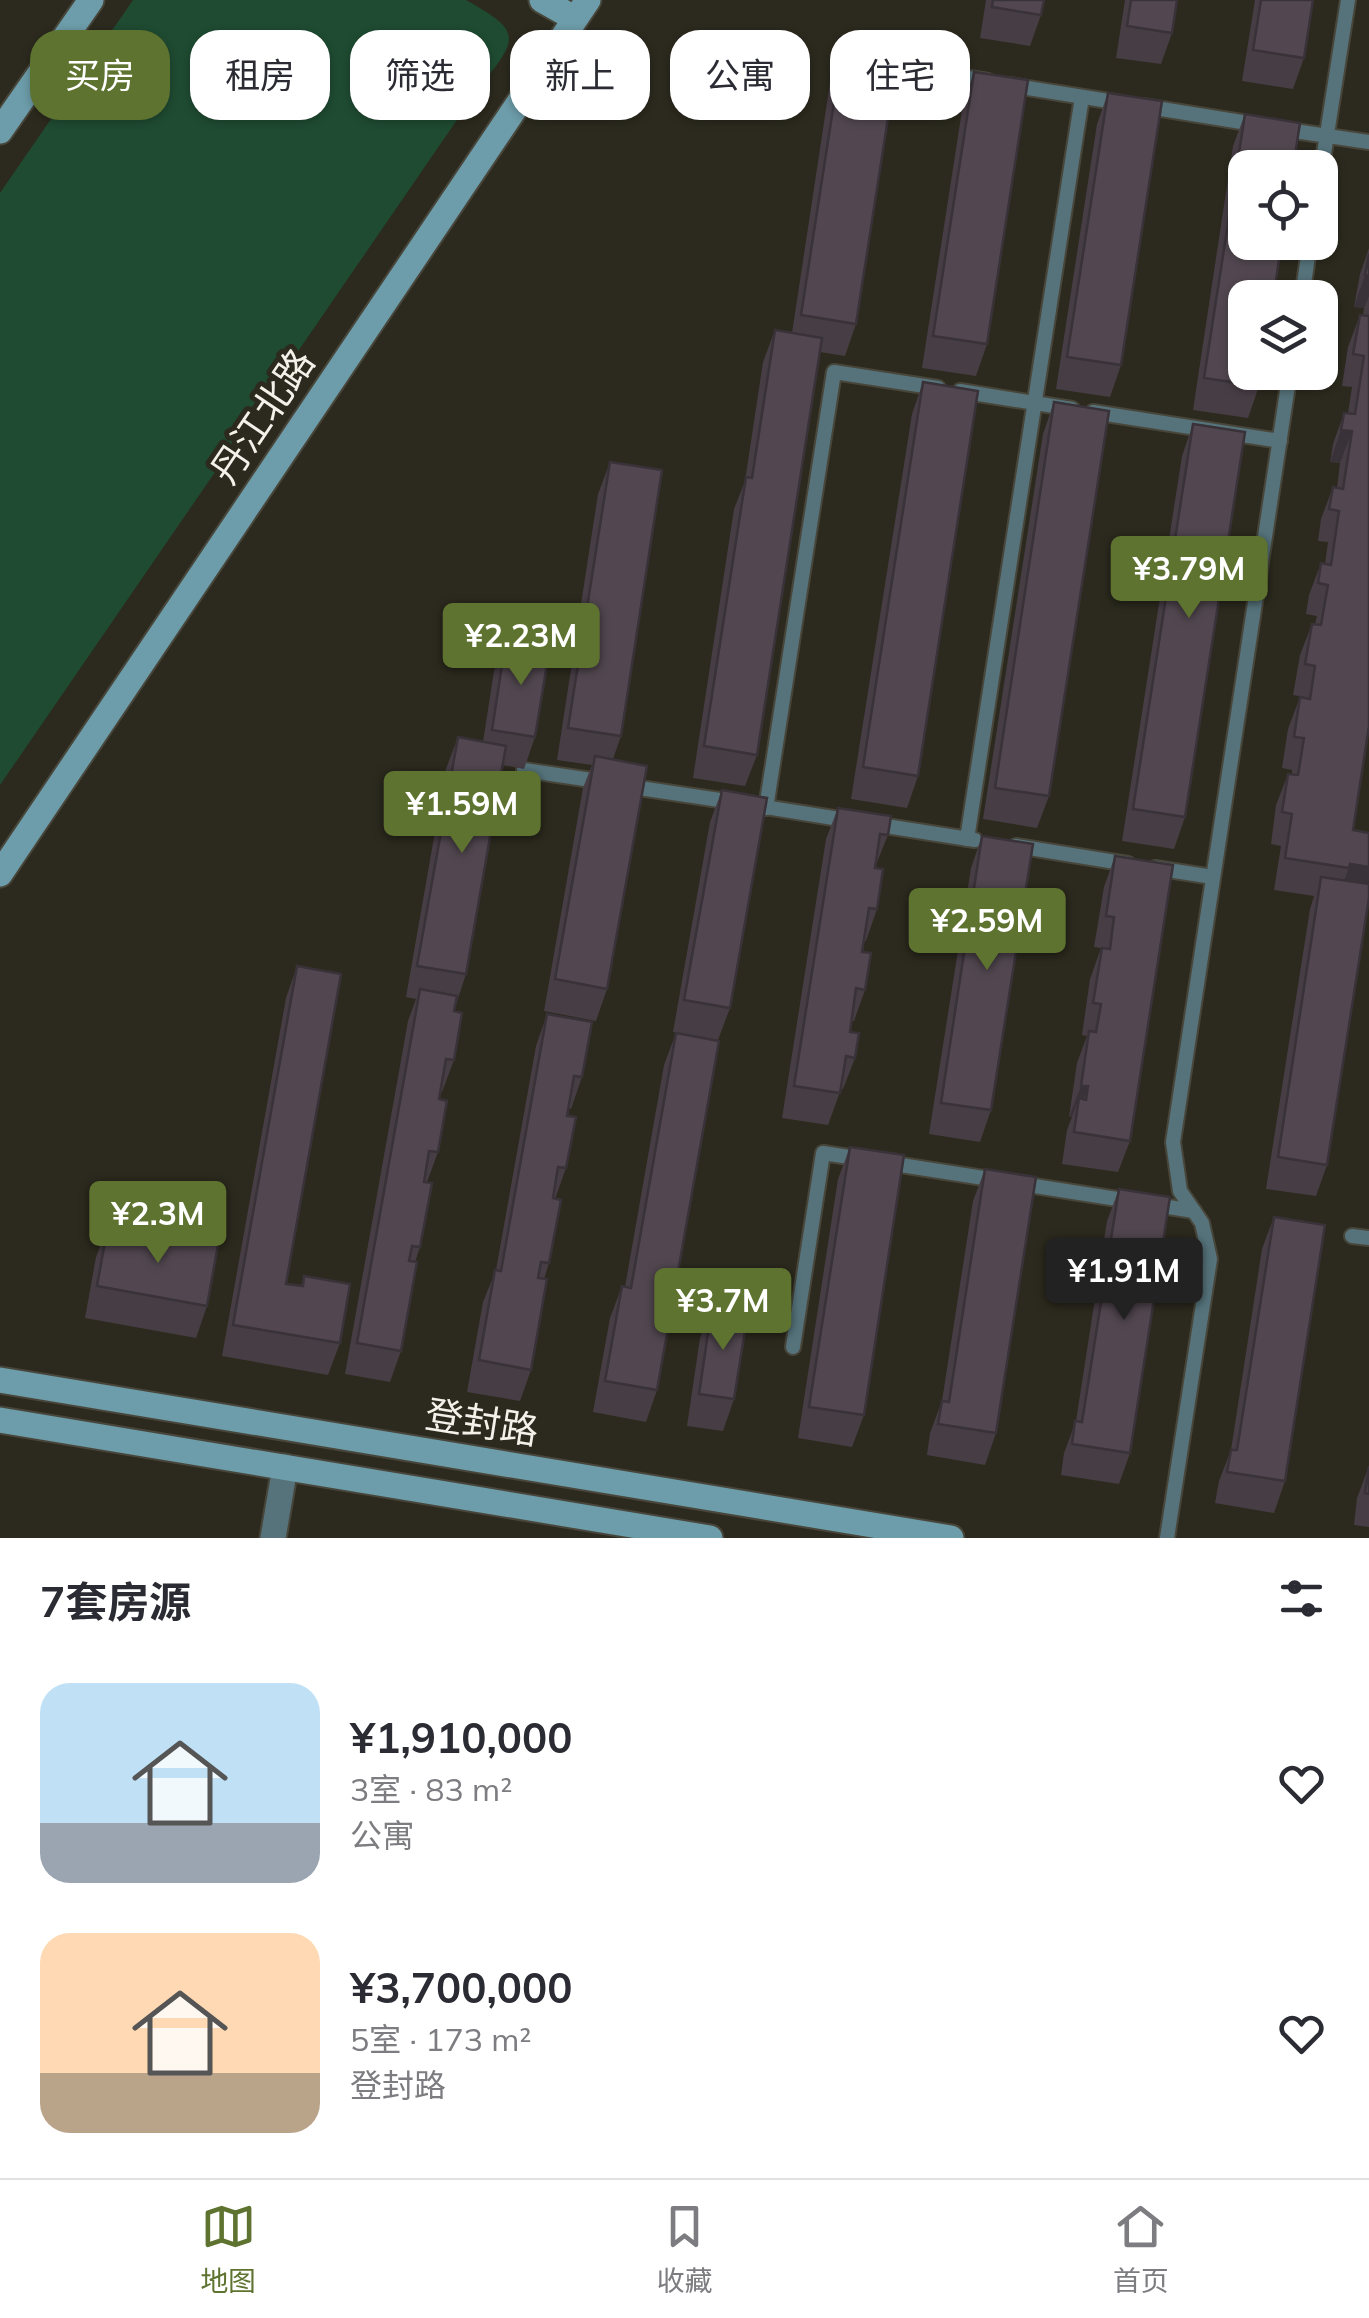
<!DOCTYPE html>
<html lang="zh">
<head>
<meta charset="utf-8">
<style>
	:root { --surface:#fff; --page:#f7f7f7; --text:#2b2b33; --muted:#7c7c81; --line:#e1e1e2; --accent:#5f7330 }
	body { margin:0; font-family:Mulish,"Noto Sans SC",sans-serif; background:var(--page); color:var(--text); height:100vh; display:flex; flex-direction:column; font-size:38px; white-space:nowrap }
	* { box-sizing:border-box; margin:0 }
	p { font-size:32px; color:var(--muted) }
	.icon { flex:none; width:55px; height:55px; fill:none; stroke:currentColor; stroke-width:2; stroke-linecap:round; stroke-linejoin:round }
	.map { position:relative; height:1538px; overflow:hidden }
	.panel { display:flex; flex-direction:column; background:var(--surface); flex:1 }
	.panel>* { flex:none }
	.guide { position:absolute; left:30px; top:30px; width:1310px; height:90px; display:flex; gap:20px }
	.controls { position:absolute; left:1228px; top:150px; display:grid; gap:20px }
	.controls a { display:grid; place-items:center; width:110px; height:110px; border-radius:20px; background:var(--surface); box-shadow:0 2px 8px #0004; font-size:50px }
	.price { position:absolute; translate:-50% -85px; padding:0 22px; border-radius:10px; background:var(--accent); color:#fff; font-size:32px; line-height:65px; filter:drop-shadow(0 2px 5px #0008) }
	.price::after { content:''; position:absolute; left:50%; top:60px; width:30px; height:22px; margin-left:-15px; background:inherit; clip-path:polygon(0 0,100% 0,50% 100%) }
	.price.current { background:#222; color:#fff }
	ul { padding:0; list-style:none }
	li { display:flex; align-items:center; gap:30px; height:250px; padding:0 40px }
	li span { display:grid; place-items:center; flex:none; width:280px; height:200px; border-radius:30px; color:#555 }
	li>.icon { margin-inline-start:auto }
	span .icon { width:120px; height:120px; fill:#fffc; stroke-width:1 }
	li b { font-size:42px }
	h2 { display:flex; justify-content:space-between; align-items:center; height:120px; padding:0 40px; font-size:42px }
	.pill { padding:0 35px; border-radius:30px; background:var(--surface); box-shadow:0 2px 8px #0004; font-size:35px; line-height:90px }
	.pill.current { background:var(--accent); color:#fff }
	.tabs { display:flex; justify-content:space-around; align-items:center; height:140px; border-top:2px solid var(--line); background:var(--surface); font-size:28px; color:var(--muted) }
	.tabs a { display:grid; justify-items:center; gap:5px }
	.tabs .current { color:var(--accent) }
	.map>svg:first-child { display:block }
	.green { fill:#1f4b32 }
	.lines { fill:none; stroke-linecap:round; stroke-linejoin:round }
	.lane-casing { stroke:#48463b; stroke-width:18 }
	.street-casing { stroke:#48463b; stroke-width:29 }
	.secondary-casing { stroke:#48463b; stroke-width:29 }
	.lane { stroke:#56737b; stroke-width:14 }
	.street { stroke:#56737b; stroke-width:25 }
	.secondary { stroke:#6d9daa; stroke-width:25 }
	.wall { fill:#473d45 }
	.shaded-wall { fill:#393238 }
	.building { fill:#524750; stroke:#393238; stroke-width:2.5 }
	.labels { text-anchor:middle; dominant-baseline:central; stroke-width:10; stroke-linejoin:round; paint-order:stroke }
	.street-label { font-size:38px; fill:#f3f1ea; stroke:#2c2a1e }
</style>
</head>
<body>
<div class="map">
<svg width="1369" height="1538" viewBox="0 0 1369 1538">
	<rect width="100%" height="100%" fill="#2c2a1e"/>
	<path class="green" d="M 133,0 L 466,0 C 521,31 520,37 481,85 L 0,785 L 0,193 Z"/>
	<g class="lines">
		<g class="lane-casing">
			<g id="lane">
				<path d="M 888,65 L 988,81"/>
				<path d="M 1009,85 L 1121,103"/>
				<path d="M 1143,106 L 1260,125"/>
				<path d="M 1281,129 L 1369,142"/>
				<path d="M 1320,179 L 1348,0"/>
				<path d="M 1302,298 L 1310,242"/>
				<path d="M 960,391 L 1072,409"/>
				<path d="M 1093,412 L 1280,441"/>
				<path d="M 524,770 L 605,782"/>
				<path d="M 626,786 L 733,802"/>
				<path d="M 759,806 L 852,821"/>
				<path d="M 766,808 L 834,372 L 938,388"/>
				<path d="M 873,824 L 975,840"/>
				<path d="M 967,839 L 1082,97"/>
				<path d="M 1016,846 L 1128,864"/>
				<path d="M 1155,868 L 1213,877"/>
				<path d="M 888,1163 L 1194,1211"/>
				<path d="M 1352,1236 L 1369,1238"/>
				<path d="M 793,1347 L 823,1153 L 862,1159"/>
				<path d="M 1167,1538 L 1210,1259 L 1202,1223 L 1180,1191 L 1173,1142 L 1290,372"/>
			</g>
		</g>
		<g class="street-casing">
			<path id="street" d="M 273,1538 L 285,1467"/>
		</g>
		<g class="secondary-casing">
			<g id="secondary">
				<path d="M 542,0 L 574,18"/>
				<path d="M 0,131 L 91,0"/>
				<path d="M 0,874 L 588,0"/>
				<path d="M 0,1380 L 951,1538"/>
				<path d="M 0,1420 L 710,1538"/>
			</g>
		</g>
		<use href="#lane" class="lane"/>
		<use href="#street" class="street"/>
		<use href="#secondary" class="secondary"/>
	</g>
	<g class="wall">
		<path d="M 986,0 L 1044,0 L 1041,15 L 1030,46 L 980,38 Z"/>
		<path d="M 1125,0 L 1177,0 L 1172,33 L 1161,64 L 1116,58 Z"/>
		<path d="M 1255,0 L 1313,0 L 1304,58 L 1293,89 L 1242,81 Z"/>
		<path d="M 842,51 L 856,324 L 845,356 L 820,352 L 757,755 L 745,786 L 693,778 L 734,509 L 745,481 L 763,362 L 775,330 L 792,333 L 830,83 Z"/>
		<path d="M 974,72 L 987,344 L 976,376 L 922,368 L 963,104 Z"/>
		<path d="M 1108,93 L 1121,365 L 1110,397 L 1056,389 L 1097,124 Z"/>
		<path d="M 1245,114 L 1259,386 L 1248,418 L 1193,410 L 1233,146 Z"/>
		<path d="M 1369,248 L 1369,726 L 1353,830 L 1368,884 L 1327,1165 L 1316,1196 L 1266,1189 L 1310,909 L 1314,896 L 1274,890 L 1281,846 L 1271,844 L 1276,805 L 1288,774 L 1292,774 L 1292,770 L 1282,768 L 1288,729 L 1300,697 L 1304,697 L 1293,695 L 1300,655 L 1312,624 L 1315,624 L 1317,616 L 1306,614 L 1309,595 L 1321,563 L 1325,564 L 1328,542 L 1318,541 L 1321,519 L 1333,487 L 1337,488 L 1340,463 L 1330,462 L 1333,444 L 1344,413 L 1348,413 L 1352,387 L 1342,386 L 1348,347 L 1360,315 L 1363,315 L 1364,308 L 1354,307 L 1360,274 Z"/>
		<path d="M 923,382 L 918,776 L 907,808 L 851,799 L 912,414 Z"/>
		<path d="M 1054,402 L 1049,796 L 1037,828 L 983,819 L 1043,434 Z"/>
		<path d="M 1193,424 L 1185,817 L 1174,849 L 1122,841 L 1182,456 Z"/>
		<path d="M 610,462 L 621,736 L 613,759 L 607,989 L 596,1021 L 544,1011 L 583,788 L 592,765 L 557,760 L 598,494 Z"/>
		<path d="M 506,639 L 535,737 L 524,769 L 502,765 L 466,974 L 454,1011 L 454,1060 L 442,1092 L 440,1092 L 439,1099 L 438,1152 L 427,1182 L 420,1247 L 415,1262 L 401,1351 L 390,1382 L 345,1374 L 408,1021 L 416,999 L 406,997 L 446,769 L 458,737 L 483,742 L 494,671 Z"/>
		<path d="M 722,790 L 730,1008 L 718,1040 L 673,1032 L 710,822 Z"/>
		<path d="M 838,808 L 888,835 L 875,867 L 877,909 L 866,941 L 864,941 L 862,952 L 865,990 L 854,1021 L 851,1021 L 850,1032 L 855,1058 L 843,1089 L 841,1089 L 828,1125 L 782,1118 L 826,839 Z"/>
		<path d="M 982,836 L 991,1110 L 980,1142 L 929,1134 L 971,868 Z"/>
		<path d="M 1115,856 L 1130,1141 L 1118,1172 L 1062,1164 L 1067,1130 L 1072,1117 L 1069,1117 L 1077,1063 L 1087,1036 L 1082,1035 L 1090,979 L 1101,948 L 1094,947 L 1104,887 Z"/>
		<path d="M 297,966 L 286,1284 L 301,1286 L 304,1276 L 340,1343 L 328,1375 L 222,1356 L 286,998 Z"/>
		<path d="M 547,1014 L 582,1077 L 571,1109 L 569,1108 L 566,1168 L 555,1199 L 549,1263 L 544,1279 L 531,1370 L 520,1401 L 467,1392 L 483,1302 L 496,1270 L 536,1046 Z"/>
		<path d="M 676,1033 L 657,1390 L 646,1422 L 593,1412 L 610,1318 L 622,1286 L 625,1287 L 664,1065 Z"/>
		<path d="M 850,1147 L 864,1415 L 852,1447 L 798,1438 L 838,1179 Z"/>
		<path d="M 985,1169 L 996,1433 L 985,1465 L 927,1455 L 930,1433 L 942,1401 L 973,1201 Z"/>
		<path d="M 1119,1189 L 1130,1453 L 1119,1484 L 1061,1475 L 1064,1453 L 1076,1421 L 1107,1221 Z"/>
		<path d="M 1274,1217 L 1285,1481 L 1274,1513 L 1215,1503 L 1219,1481 L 1231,1450 L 1262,1249 Z"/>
		<path d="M 108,1225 L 207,1306 L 196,1338 L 85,1318 L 96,1257 Z"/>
		<path d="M 712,1306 L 734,1399 L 723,1431 L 687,1426 L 700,1338 Z"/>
		<path d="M 1369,1466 L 1369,1527 L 1354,1525 L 1357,1498 Z"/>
	</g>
	<g class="shaded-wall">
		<path d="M 1365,275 L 1369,276 L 1369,296 L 1364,308 L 1354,307 Z"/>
		<path d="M 1341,430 L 1352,431 L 1340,463 L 1330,462 Z"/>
		<path d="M 1350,864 L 1369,867 L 1369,881 L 1362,899 L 1339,896 Z"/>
		<path d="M 1081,1086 L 1088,1086 L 1077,1118 L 1079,1098 L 1072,1117 L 1069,1117 Z"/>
	</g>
	<g class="building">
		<path d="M 993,0 L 1044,0 L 1041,15 L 992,7 Z"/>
		<path d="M 1131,0 L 1177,0 L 1172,33 L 1127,26 Z"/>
		<path d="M 1261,0 L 1313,0 L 1304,58 L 1253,50 Z"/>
		<path d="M 842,51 L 897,60 L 856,324 L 801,315 Z"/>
		<path d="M 974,72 L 1028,80 L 987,344 L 933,336 Z"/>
		<path d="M 1108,93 L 1162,101 L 1121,365 L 1067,357 Z"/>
		<path d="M 1245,114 L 1300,123 L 1293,168 L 1245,168 L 1245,242 L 1282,242 L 1273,298 L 1245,298 L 1245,372 L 1261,372 L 1259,386 L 1204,378 Z"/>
		<path d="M 1369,254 L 1369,276 L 1365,275 Z"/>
		<path d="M 1360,315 L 1369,316 L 1369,726 L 1353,830 L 1369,833 L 1369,867 L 1350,864 L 1349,868 L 1285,858 L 1292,814 L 1282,812 L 1288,774 L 1298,775 L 1304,738 L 1294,737 L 1300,697 L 1310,699 L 1315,666 L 1305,664 L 1312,624 L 1321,625 L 1328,585 L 1318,583 L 1321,563 L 1331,565 L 1339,511 L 1329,509 L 1333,487 L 1343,489 L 1352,431 L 1341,430 L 1344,413 L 1355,414 L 1364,356 L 1353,354 Z"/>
		<path d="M 775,330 L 822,338 L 757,755 L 704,746 L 746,477 L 752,478 Z"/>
		<path d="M 923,382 L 978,391 L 918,776 L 863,767 Z"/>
		<path d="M 1054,402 L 1109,411 L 1049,796 L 995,788 Z"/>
		<path d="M 1193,424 L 1245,432 L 1185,817 L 1133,809 Z"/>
		<path d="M 610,462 L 662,470 L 621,736 L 568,728 Z"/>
		<path d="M 506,639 L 550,646 L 535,737 L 492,730 Z"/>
		<path d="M 458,737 L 506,746 L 466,974 L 417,966 Z"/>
		<path d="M 595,756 L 647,766 L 607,989 L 555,979 Z"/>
		<path d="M 722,790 L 767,798 L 730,1008 L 684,1000 Z"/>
		<path d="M 838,808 L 891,816 L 888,835 L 880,834 L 875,868 L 883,869 L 877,909 L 869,908 L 862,952 L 871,953 L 865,990 L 856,988 L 850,1032 L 859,1033 L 855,1058 L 846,1056 L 840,1093 L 794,1086 Z"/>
		<path d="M 982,836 L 1033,844 L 991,1110 L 941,1103 Z"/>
		<path d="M 1115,856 L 1173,865 L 1130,1141 L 1074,1132 L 1079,1098 L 1086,1100 L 1088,1086 L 1081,1086 L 1089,1031 L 1096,1032 L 1101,1004 L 1093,1003 L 1102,948 L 1110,949 L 1114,917 L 1106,916 Z"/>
		<path d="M 1321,877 L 1369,884 L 1369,898 L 1327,1165 L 1278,1157 Z"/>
		<path d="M 297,966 L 341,974 L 286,1284 L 303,1286 L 304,1276 L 350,1284 L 340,1343 L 233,1325 Z"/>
		<path d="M 420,989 L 457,996 L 454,1011 L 462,1013 L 454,1060 L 446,1059 L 439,1099 L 447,1101 L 438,1152 L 429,1151 L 424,1182 L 432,1183 L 420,1247 L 412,1246 L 409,1261 L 417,1262 L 401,1351 L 357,1343 Z"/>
		<path d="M 547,1014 L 592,1022 L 582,1077 L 574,1076 L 567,1116 L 576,1117 L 566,1168 L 558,1167 L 553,1198 L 561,1200 L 549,1263 L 541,1262 L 538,1278 L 547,1279 L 531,1370 L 479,1360 L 495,1270 L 501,1271 Z"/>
		<path d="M 676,1033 L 719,1041 L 657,1390 L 605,1381 L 622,1286 L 631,1288 Z"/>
		<path d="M 850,1147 L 904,1155 L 864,1415 L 809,1407 Z"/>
		<path d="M 985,1169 L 1036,1177 L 996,1433 L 938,1424 L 942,1401 L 949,1402 Z"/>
		<path d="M 1119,1189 L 1170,1197 L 1130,1453 L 1072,1444 L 1075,1421 L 1082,1422 Z"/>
		<path d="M 1274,1217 L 1325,1225 L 1285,1481 L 1227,1472 L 1231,1450 L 1237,1450 Z"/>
		<path d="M 108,1225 L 218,1245 L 207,1306 L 97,1286 Z"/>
		<path d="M 712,1306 L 748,1312 L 734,1399 L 699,1394 Z"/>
		<path d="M 1369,1466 L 1369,1494 L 1365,1493 Z"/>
	</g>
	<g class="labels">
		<g class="street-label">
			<text transform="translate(262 416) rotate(-56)">丹江北路</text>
			<text transform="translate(482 1422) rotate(9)">登封路</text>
		</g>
	</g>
</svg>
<div class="controls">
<a><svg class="icon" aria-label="locate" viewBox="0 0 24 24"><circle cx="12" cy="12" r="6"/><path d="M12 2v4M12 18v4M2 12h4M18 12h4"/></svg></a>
<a><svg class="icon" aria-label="layers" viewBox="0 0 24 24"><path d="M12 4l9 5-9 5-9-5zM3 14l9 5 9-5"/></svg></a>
</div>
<b class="price" style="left:1189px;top:621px">¥3.79M</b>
<b class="price" style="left:521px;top:688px">¥2.23M</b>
<b class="price" style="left:462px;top:856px">¥1.59M</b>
<b class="price" style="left:987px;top:973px">¥2.59M</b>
<b class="price" style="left:158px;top:1266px">¥2.3M</b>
<b class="price current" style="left:1124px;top:1323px">¥1.91M</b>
<b class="price" style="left:723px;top:1353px">¥3.7M</b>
<div class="guide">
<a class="pill current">买房</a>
<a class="pill">租房</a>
<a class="pill">筛选</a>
<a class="pill">新上</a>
<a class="pill">公寓</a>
<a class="pill">住宅</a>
</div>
</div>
<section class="panel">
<h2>7套房源<svg class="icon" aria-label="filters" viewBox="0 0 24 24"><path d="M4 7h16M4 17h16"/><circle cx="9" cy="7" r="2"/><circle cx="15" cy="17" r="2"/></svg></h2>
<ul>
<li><span style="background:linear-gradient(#bfe0f5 70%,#9aa5b1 0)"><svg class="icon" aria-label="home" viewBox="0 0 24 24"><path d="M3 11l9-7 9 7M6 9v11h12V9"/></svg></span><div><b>¥1,910,000</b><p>3室 · 83 m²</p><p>公寓</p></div><svg class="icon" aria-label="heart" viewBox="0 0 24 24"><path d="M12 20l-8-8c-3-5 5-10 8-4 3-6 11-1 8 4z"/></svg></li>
<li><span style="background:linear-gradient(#ffd9b3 70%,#b9a48a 0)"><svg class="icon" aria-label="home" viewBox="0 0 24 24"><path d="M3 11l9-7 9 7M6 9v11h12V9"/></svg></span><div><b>¥3,700,000</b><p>5室 · 173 m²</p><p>登封路</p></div><svg class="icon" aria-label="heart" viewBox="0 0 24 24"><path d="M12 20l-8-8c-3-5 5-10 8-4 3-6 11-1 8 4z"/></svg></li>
</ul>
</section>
<nav class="tabs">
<a class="current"><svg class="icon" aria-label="map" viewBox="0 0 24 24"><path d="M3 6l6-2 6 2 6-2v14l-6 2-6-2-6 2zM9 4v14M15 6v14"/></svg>地图</a>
<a><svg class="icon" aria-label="saved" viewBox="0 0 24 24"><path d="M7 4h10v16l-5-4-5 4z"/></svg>收藏</a>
<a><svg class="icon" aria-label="home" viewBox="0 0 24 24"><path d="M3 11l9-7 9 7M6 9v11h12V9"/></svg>首页</a>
</nav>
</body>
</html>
